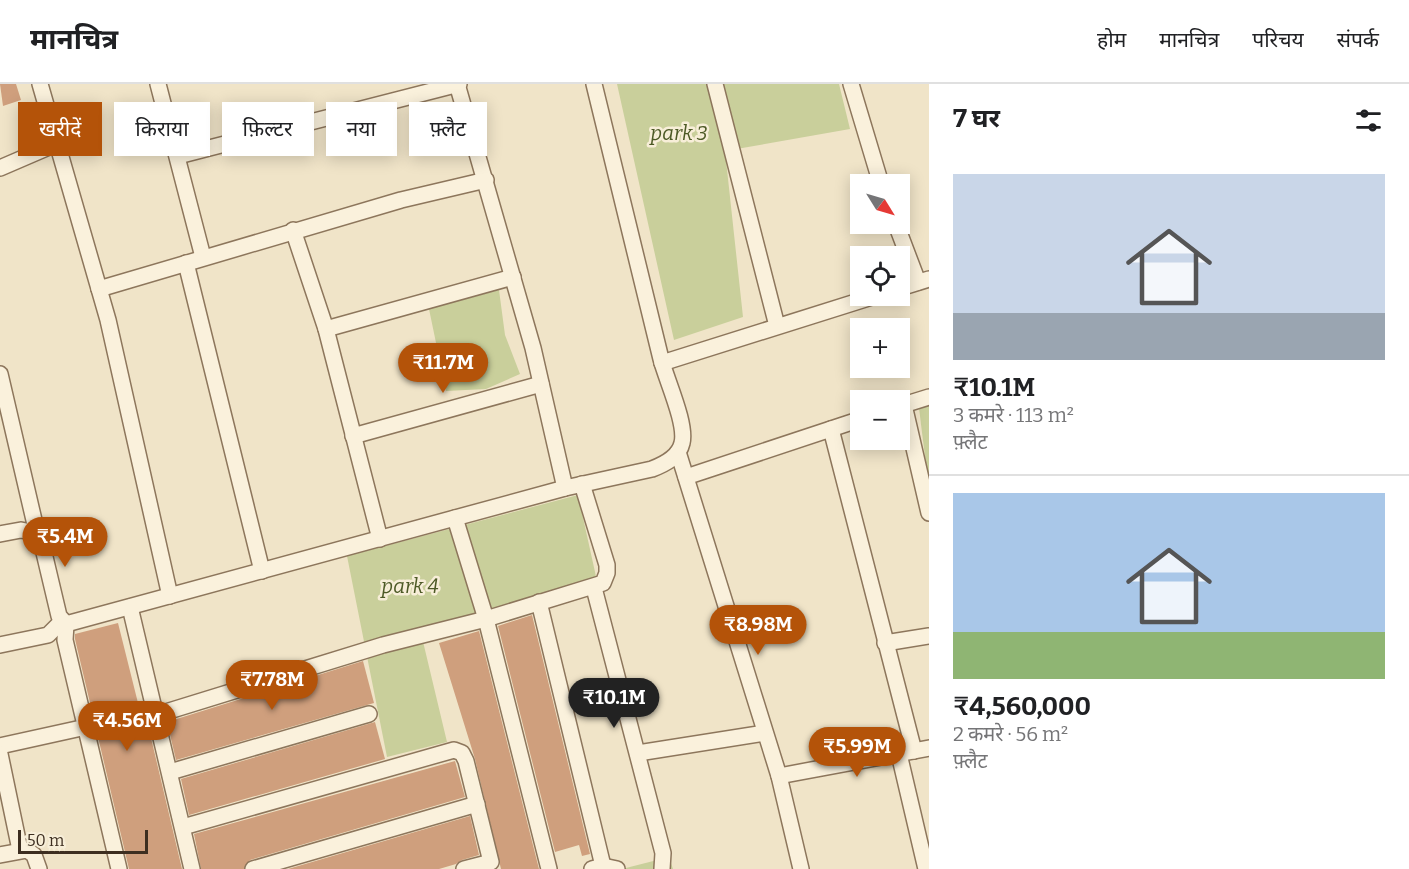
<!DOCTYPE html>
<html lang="hi">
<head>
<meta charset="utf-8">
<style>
	:root { --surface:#fff; --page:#f6f6f6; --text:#202124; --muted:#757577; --line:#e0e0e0; --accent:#b45309 }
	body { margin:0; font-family:Bitter,"Noto Sans Devanagari",serif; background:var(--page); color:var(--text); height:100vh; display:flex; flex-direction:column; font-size:22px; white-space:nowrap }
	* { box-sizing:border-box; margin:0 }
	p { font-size:20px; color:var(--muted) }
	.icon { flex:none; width:33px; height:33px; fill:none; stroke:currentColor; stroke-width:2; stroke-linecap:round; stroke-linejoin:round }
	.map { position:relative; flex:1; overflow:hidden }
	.drawer { display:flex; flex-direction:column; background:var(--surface); width:480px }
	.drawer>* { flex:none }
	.banner { position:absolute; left:18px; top:18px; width:570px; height:54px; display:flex; gap:12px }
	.needle { width:39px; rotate:127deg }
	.tools { position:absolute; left:850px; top:90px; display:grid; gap:12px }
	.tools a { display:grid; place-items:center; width:60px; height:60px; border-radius:0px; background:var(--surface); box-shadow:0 3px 15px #0003; font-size:30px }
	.scale { position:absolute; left:18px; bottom:15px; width:130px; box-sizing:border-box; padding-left:6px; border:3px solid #3d2e20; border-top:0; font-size:16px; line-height:21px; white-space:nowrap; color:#3d2e20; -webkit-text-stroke:4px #f7eed8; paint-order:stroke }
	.price { position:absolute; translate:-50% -51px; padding:0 14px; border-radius:21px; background:var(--accent); color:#fff; font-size:20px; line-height:39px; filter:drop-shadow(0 2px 3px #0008) }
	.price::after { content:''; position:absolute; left:50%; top:36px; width:18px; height:14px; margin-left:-9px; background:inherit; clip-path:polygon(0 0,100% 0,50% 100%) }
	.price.selected { background:#222; color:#fff }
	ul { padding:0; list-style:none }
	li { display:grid; align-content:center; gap:12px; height:318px; padding:0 24px }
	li+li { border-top:2px solid var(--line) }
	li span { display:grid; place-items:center; height:186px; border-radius:0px; color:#555 }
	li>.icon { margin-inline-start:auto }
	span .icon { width:108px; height:108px; fill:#fffc; stroke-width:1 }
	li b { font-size:26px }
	h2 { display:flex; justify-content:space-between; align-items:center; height:72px; padding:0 24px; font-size:26px }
	.chip { padding:0 21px; border-radius:0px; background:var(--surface); box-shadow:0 3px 15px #0003; font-size:21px; line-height:54px }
	.chip.selected { background:var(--accent); color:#fff }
	header { display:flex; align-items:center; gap:36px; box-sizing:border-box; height:84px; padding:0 30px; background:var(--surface); border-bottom:2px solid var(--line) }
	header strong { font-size:28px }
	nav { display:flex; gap:33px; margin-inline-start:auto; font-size:21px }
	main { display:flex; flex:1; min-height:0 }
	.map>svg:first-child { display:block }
	.green { fill:#c9cf9b }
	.building { fill:#cf9f7d }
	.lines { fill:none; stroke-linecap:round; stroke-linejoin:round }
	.street-casing { stroke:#8d765c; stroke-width:18 }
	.street { stroke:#faf1dc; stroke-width:15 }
	.labels { text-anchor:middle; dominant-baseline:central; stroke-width:5; stroke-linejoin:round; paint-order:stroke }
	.park-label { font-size:20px; font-style:italic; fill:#4d5a26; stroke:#f7eed8 }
</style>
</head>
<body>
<header>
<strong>मानचित्र</strong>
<nav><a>होम</a><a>मानचित्र</a><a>परिचय</a><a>संपर्क</a></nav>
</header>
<main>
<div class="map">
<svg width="929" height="785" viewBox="0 0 929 785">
	<rect width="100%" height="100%" fill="#f0e4c8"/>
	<g class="green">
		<path d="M 617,0 L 839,0 L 850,45 L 725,67 L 743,233 L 674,256 Z"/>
		<path d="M 499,206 L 505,251 L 520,290 L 486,305 L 446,307 L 429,225 Z"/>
		<path d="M 929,314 L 929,405 L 918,316 Z"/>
		<path d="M 578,411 L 597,497 L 420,545 L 447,658 L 387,673 L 347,472 Z"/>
		<path d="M 669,773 L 673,785 L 622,785 Z"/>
	</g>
	<g class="building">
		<path d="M 0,0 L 16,0 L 21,16 L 3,22 Z"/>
		<path d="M 532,531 L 590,770 L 582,772 L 579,761 L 555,768 L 498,542 Z"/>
		<path d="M 118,539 L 143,639 L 147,637 L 182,785 L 129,785 L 75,555 L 75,550 Z"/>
		<path d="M 479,547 L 539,785 L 501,785 L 475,675 L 439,559 Z"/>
		<path d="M 363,577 L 374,619 L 176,676 L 167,638 Z"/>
		<path d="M 375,638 L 385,675 L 189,731 L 181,695 Z"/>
		<path d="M 455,677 L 465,713 L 250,776 L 244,785 L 201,785 L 194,750 Z"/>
		<path d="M 470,732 L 479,771 L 462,776 L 456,780 L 439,785 L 288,785 Z"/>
	</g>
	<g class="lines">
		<g class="street-casing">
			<g id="street">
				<path d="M 40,0 L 108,236 L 170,512"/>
				<path d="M 158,0 L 203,173"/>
				<path d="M 457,0 L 533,264 L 565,404"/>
				<path d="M 715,0 L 777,242"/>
				<path d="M 851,0 L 881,100"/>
				<path d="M 178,72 L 459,0"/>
				<path d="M 0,84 L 58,59"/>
				<path d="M 896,140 L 918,198"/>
				<path d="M 293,146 L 326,245 L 380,455"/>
				<path d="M 186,179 L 262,487"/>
				<path d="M 900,204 L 929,195"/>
				<path d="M 99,205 L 401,116 L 486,96"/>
				<path d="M 326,245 L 513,193"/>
				<path d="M 662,279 L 875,212"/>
				<path d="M 0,290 L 37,449 L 41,456 L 59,532 L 66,540 L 565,404 L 652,385 C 665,380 679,373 682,359 C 687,340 666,295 661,275 C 638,184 616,92 594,0"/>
				<path d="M 904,321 L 929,429"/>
				<path d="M 900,322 L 929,313"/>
				<path d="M 831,345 L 914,667"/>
				<path d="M 353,352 L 541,300"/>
				<path d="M 678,368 L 779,692 L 801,785"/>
				<path d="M 686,393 L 861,335"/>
				<path d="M 455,434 L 486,535 L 549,785"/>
				<path d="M 0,450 L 21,446 L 37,449"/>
				<path d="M 594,504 L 663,769 L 662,785"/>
				<path d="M 539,518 L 603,782"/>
				<path d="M 130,523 L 192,785"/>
				<path d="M 66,540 L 65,556 L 119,785"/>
				<path d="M 885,559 L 929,552"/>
				<path d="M 0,561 L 48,551 L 62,537"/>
				<path d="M 156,631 L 383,561 L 486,535 L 603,499 L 607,489 L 607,481 L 582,400"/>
				<path d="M 0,662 L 86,643"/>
				<path d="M 638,669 L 765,649"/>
				<path d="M 0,670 L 20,766"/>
				<path d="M 899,670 L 926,785"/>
				<path d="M 170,688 L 369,630"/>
				<path d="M 779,692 L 929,664"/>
				<path d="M 183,743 L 454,666 L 462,669 L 466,677 L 491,778 L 464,785"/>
				<path d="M 0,771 L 27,766 L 34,771 L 39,785"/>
				<path d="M 253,785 L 477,720"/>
				<path d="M 592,785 L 603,782 L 617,785"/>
			</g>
		</g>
		<use href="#street" class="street"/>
	</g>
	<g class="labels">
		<g class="park-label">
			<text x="679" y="49">park 3</text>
			<text x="410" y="502">park 4</text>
		</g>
	</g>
</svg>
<div class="tools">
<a><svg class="needle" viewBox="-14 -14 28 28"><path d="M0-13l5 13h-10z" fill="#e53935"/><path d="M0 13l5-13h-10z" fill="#757577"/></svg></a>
<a><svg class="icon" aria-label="locate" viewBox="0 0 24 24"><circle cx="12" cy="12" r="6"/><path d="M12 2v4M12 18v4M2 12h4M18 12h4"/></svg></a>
<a>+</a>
<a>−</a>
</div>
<div class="scale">50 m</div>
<b class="price" style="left:443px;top:310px">₹11.7M</b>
<b class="price" style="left:65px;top:484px">₹5.4M</b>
<b class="price" style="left:758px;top:572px">₹8.98M</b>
<b class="price" style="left:272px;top:627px">₹7.78M</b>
<b class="price selected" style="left:614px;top:645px">₹10.1M</b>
<b class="price" style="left:127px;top:668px">₹4.56M</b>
<b class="price" style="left:857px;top:694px">₹5.99M</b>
<div class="banner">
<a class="chip selected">खरीदें</a>
<a class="chip">किराया</a>
<a class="chip">फ़िल्टर</a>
<a class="chip">नया</a>
<a class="chip">फ़्लैट</a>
</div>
</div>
<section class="drawer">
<h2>7 घर<svg class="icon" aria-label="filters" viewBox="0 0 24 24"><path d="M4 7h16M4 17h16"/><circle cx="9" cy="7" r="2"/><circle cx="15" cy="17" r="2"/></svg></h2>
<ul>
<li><span style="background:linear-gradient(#c9d6e8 75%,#9aa5b1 0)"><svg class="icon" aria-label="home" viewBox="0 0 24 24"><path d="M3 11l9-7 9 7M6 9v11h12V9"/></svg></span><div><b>₹10.1M</b><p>3 कमरे · 113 m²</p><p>फ़्लैट</p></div></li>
<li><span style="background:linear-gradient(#a9c7e8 75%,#8fb573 0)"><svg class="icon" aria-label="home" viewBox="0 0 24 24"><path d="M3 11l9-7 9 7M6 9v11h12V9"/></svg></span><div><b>₹4,560,000</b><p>2 कमरे · 56 m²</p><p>फ़्लैट</p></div></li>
</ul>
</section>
</main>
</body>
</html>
